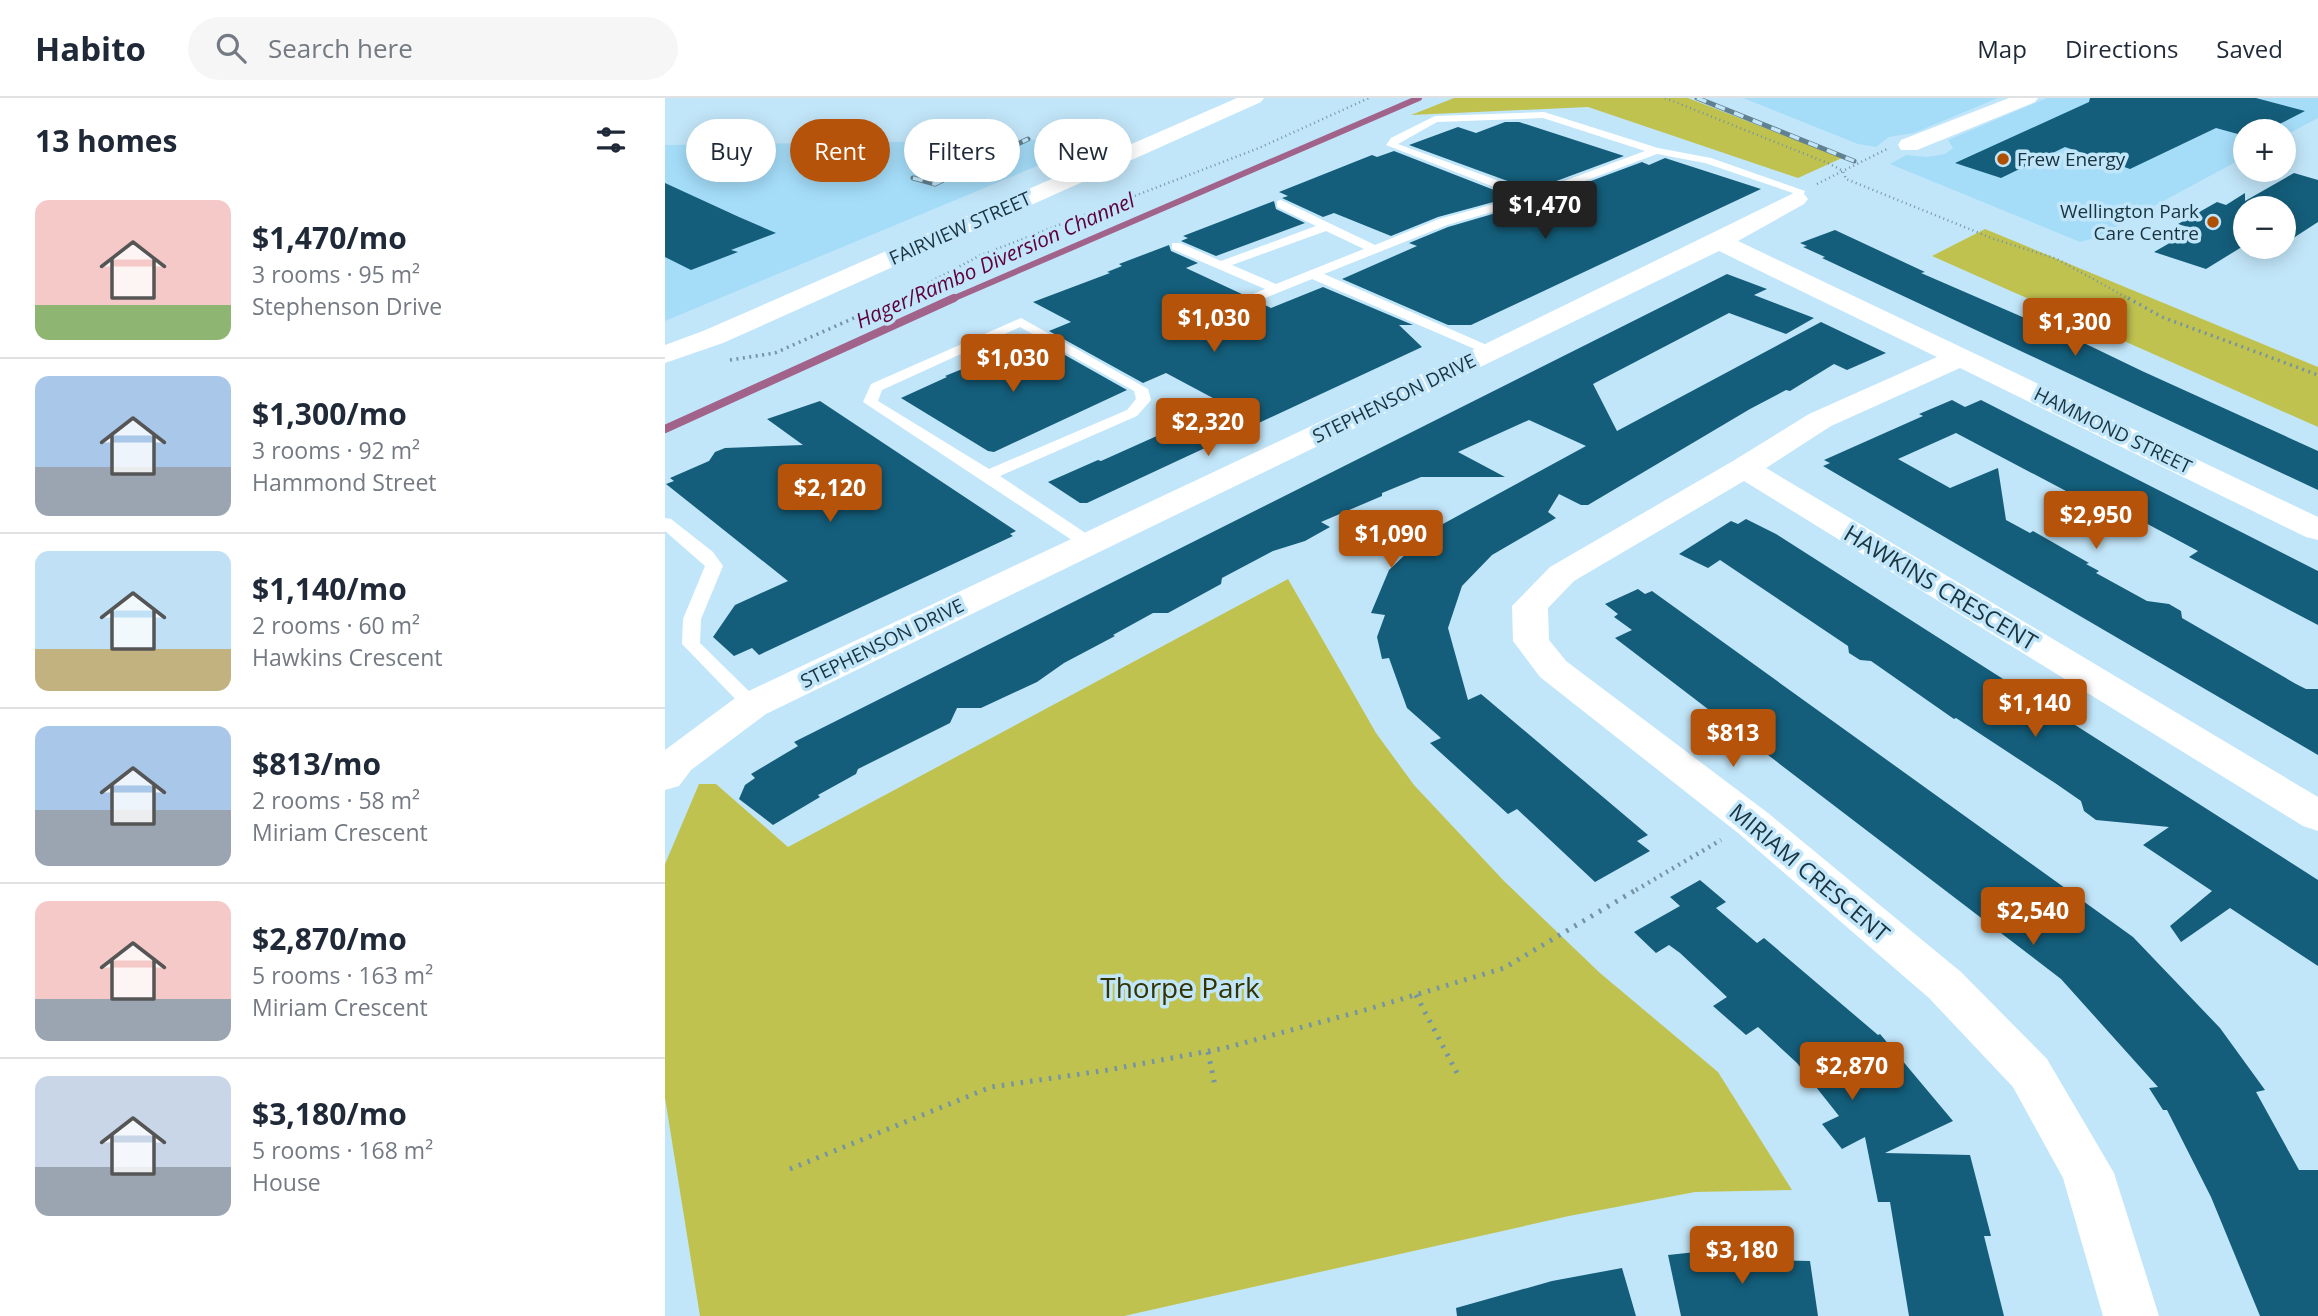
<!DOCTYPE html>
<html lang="en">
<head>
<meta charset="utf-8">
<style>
	:root { --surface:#fff; --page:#f6f6f7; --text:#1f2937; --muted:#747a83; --line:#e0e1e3; --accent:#b45309 }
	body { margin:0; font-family:"Open Sans",sans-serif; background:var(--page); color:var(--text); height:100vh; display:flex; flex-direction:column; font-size:26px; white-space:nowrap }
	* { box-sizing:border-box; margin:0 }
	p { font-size:23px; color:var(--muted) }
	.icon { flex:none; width:38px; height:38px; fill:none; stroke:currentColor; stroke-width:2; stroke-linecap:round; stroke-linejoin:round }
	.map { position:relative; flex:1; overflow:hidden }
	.side { display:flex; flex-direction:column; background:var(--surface); width:665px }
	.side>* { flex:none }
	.hud { position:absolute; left:21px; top:21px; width:665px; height:63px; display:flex; gap:14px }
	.fabs { position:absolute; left:1568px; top:21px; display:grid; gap:14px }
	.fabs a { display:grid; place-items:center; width:63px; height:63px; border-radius:50%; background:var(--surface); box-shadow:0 4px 18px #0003; font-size:35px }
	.price { position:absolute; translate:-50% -60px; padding:0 16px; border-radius:7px; background:var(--accent); color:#fff; font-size:23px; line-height:46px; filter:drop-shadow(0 2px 4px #0008) }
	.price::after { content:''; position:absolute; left:50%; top:42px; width:21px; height:16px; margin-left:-10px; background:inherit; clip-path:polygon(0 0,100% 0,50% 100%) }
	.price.current { background:#222; color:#fff }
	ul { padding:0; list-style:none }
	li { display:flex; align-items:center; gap:21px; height:175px; padding:0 35px }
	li+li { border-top:2px solid var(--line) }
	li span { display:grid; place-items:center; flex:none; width:196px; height:140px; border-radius:14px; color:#555 }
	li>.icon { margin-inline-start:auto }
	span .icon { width:84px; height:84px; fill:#fffc; stroke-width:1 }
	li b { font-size:30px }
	h2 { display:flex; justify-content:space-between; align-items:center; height:84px; padding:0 35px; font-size:30px }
	.tag { padding:0 24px; border-radius:32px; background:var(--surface); box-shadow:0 4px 18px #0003; font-size:24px; line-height:63px }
	.tag.current { background:var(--accent); color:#fff }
	header { display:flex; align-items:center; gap:42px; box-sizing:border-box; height:98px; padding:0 35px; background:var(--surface); border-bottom:2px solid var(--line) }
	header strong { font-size:33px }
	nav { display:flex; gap:38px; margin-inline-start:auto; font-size:24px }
	.search { width:490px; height:63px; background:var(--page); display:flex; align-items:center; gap:18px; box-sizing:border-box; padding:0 24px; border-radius:38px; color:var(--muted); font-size:26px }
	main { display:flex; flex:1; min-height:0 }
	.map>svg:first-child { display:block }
	.built { fill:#a5ddf9 }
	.green { fill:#c0c250 }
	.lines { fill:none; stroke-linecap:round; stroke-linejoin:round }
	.stream-far1 { stroke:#a2638b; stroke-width:6 }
	.stream { stroke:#a2638b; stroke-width:8 }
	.building { fill:#145e7b }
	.path-far3 { stroke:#7594a4; stroke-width:2.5; stroke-dasharray:1 3.5; stroke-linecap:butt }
	.path-far2 { stroke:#7594a4; stroke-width:3.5; stroke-dasharray:2 4.5; stroke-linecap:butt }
	.path-far1 { stroke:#7594a4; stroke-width:4.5; stroke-dasharray:2 5; stroke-linecap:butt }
	.path { stroke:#7594a4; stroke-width:5; stroke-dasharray:2.5 7; stroke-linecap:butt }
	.lane { fill:#fff; fill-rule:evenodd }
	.street { fill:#fff; fill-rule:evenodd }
	.secondary { fill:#fff; fill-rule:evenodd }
	.rail-casing { stroke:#628190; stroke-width:5 }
	.rail { stroke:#c2e6f9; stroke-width:3.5; stroke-dasharray:10; stroke-linecap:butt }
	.poi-dot { fill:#af5000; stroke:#c2e6f9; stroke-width:2.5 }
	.labels { text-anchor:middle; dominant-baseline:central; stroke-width:7; stroke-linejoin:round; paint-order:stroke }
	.far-poi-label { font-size:19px; fill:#19333f; stroke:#c2e6f9; text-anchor:start }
	.far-street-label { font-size:19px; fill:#19333f; stroke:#c2e6f9 }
	.far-water-label { font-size:21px; font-style:italic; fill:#5e003b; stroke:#c2e6f9 }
	.street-label { font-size:23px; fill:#19333f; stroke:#c2e6f9 }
	.near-park-label { font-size:28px; fill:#343402; stroke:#c2e6f9 }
</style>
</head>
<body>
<header>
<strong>Habito</strong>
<div class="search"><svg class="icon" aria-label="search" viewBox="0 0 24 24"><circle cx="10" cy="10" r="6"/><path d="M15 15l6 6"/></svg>Search here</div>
<nav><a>Map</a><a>Directions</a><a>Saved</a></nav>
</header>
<main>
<section class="side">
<h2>13 homes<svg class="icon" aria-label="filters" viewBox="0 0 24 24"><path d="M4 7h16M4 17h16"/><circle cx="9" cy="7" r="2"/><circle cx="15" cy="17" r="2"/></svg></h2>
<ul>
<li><span style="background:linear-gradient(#f6c9c9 75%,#8fb573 0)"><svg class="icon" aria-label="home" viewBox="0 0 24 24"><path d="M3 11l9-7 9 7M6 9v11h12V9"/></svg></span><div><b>$1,470/mo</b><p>3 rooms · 95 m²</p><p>Stephenson Drive</p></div></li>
<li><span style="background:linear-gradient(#a9c7e8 65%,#9aa5b1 0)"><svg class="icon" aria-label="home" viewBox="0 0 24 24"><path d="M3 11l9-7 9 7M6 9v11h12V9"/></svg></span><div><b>$1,300/mo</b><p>3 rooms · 92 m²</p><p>Hammond Street</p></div></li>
<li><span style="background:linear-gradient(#bfe0f5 70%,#c2b280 0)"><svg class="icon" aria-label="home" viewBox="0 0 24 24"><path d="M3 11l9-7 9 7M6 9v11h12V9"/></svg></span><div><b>$1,140/mo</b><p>2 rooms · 60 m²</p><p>Hawkins Crescent</p></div></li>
<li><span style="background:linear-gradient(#a9c7e8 60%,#9aa5b1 0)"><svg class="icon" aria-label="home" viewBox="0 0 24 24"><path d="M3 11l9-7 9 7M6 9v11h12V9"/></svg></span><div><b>$813/mo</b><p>2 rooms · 58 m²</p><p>Miriam Crescent</p></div></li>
<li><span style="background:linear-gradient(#f6c9c9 70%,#9aa5b1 0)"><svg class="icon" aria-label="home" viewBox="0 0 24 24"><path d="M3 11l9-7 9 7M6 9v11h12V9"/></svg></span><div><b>$2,870/mo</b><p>5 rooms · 163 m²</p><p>Miriam Crescent</p></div></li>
<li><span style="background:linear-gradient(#c9d6e8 65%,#9aa5b1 0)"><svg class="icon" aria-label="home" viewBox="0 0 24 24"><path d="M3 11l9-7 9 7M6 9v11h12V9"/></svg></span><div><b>$3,180/mo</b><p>5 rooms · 168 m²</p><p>House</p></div></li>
</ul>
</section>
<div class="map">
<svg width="1653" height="1218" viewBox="0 0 1653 1218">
	<rect width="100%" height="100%" fill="#c2e6f9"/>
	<g class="built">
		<path d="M 1078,0 L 1333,0 L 1249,35 L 1224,39 L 1211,49 L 1193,46 Z"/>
		<path d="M 1382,0 L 1653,0 L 1653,20 L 1619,38 L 1619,33 L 1580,33 L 1580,59 L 1430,140 L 1415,144 L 1225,66 L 1241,57 L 1262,59 L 1280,56 L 1288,50 L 1283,42 Z"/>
		<path d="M 437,41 L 0,223 L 0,47 Z"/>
	</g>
	<g class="green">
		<path d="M 789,0 L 1023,0 L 1177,60 L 1133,80 L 923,9 L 746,17 Z"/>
		<path d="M 1320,131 L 1653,269 L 1653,329 L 1267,158 Z"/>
		<path d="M 623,481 L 711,635 L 749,687 L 839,783 L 935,875 L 1053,974 L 1127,1092 L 1030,1094 L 904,1118 L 459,1218 L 35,1218 L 0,1000 L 0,766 L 34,686 L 51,686 L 123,749 Z"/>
	</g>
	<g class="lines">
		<path class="stream-far1" d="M 285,202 L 754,0"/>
		<path class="stream" d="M 0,331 L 289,200"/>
	</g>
	<g class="building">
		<path d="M 1425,0 L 1591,0 L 1640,13 L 1601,33 L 1580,33 L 1580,38 L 1551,30 L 1465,71 L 1400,49 L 1336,80 L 1290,65 L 1424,4 Z"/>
		<path d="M 840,24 L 854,24 L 959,58 L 867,92 L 744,47 L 793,29 L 811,35 Z"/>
		<path d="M 729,53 L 847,99 L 773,119 L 726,138 L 669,115 L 658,119 L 617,100 L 623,98 L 614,94 L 707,57 L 712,59 Z"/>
		<path d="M 1000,60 L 1096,91 L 806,227 L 783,227 L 677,181 L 752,148 L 744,145 L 783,129 L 872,103 L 977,64 L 984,67 Z"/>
		<path d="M 1629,75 L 1653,82 L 1653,124 L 1619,146 L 1619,110 L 1580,110 L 1580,147 L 1541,171 L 1489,154 L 1529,131 L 1513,126 L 1552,104 L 1561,107 L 1580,95 L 1580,103 Z"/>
		<path d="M 0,85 L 74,119 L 111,135 L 66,152 L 73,154 L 26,172 L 0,159 Z"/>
		<path d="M 609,103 L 611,111 L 640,125 L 551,158 L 516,143 L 523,140 L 518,138 Z"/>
		<path d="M 1170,132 L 1260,174 L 1256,175 L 1378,228 L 1394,228 L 1394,233 L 1477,273 L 1653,353 L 1653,392 L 1157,160 L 1160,159 L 1138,149 L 1142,148 L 1135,145 Z"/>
		<path d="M 504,147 L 506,153 L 533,165 L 521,170 L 579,197 L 518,223 L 516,226 L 525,231 L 596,205 L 606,210 L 658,189 L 748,227 L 734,227 L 757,249 L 422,405 L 415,405 L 383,384 L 433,362 L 436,363 L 561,307 L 501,275 L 478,285 L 384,233 L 406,224 L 368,204 L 445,175 L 442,174 L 457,168 L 454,166 Z"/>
		<path d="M 1062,176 L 1102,191 L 1089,197 L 1149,220 L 1121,236 L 1064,215 L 928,286 L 952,333 L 1156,224 L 1221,255 L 1182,272 L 1169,266 L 1125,293 L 1121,292 L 1085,311 L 923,407 L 916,407 L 894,396 L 883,414 L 891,420 L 827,457 L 797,488 L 783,530 L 803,602 L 816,596 L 983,737 L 972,743 L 985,753 L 930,784 L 852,711 L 843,716 L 765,645 L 776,640 L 742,610 L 724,560 L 717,561 L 712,539 L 720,517 L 706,515 L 724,472 L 765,433 L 921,348 L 864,322 L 793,354 L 840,379 L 756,379 L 717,395 L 717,398 L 656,424 L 665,429 L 640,443 L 608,453 L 557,480 L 556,486 L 503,515 L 488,515 L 448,537 L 450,538 L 399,565 L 372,584 L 316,610 L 292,610 L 285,625 L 193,671 L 191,676 L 153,697 L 155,699 L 108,727 L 74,701 L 80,687 L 90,680 L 86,676 L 133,648 L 129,644 Z"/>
		<path d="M 368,239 L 462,292 L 329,354 L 323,353 L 236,300 L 282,279 L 280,278 L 322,261 L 319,259 Z"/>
		<path d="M 1287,302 L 1300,309 L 1316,302 L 1653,473 L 1653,527 L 1524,459 L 1533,453 L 1475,422 L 1471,424 L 1424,400 L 1418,402 L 1291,335 L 1233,361 L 1285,390 L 1333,370 L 1341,422 L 1365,435 L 1368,433 L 1424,465 L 1421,466 L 1434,473 L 1431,475 L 1482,503 L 1504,506 L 1516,513 L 1517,520 L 1631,586 L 1641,591 L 1653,591 L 1653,657 L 1158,368 L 1165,365 L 1159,362 L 1258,318 L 1254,316 Z"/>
		<path d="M 155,303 L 351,433 L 345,436 L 348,438 L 94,557 L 87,550 L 69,558 L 48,539 L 70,507 L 123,483 L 1,386 L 9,383 L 5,380 L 44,363 L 50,354 L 60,350 L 138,347 L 102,321 Z"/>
		<path d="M 1081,421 L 1111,436 L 1653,782 L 1653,868 L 1565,810 L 1516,844 L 1505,828 L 1547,793 L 1478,747 L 1504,729 L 1431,722 L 1419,713 L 1416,703 L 1390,685 L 1291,620 L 1289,621 L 1206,563 L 1195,562 L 1184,555 L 1183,548 L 1055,462 L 1043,470 L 1014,456 L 1066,423 L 1073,426 Z"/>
		<path d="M 973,491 L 980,496 L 987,493 L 1468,839 L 1555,930 L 1600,992 L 1591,994 L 1634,1072 L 1653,1072 L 1653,1218 L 1595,1218 L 1546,1099 L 1502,1012 L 1498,1012 L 1484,990 L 1493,989 L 1396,881 L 950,540 L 967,532 L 949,519 L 953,516 L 940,506 Z"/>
		<path d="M 1035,782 L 1061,804 L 1051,810 L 1092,845 L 1099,840 L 1213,937 L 1215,936 L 1288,1023 L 1220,1055 L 1305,1057 L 1326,1138 L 1319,1138 L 1339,1218 L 1244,1218 L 1225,1104 L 1213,1104 L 1200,1039 L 1177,1051 L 1157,1026 L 1174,1018 L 1132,965 L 1093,929 L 1081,937 L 1048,908 L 1062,899 L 1015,855 L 1004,847 L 991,855 L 969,834 L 1015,808 L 1005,799 Z"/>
		<path d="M 1059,1151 L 1061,1161 L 1145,1163 L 1153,1218 L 1016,1218 L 1003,1157 Z"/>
		<path d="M 957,1170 L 971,1218 L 792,1218 L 791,1210 L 887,1183 Z"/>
	</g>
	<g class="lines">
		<g class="path-far3">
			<path d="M 1000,0 L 1165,66 L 1178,73 L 1181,81 L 1329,141 L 1392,161 L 1466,202"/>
			<path d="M 1152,86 L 1222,51"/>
			<path d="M 231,202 L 316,157 L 594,50 L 704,0"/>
		</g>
		<g class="path-far2">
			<path d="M 1463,200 L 1497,219 L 1653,277"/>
			<path d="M 65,262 L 110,255 L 234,200"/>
		</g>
		<path class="path-far1" d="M 971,792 L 1056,742"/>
		<g class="path">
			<path d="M 751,897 L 793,977"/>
			<path d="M 543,954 L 550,988"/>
			<path d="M 125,1071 L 326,989 L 443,972 L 560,950 L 704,911 L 839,870 L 974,790"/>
		</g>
		<g class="lane">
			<path d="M 879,14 L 993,50 L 1046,60 L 1140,93 L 1135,104 L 1131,105 L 1125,101 L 1128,95 L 1040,65 L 992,56 L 871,101 L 782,127 L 659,176 L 831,251 L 831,257 L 826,258 L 647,181 L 531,228 L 526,229 L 519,225 L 600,191 L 507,151 L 507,145 L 515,145 L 556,163 L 651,128 L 612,109 L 612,103 L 616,102 L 710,147 L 774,121 L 855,99 L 721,47 L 726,40 L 770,18 ZM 878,20 L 980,53 L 867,95 L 733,46 L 772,24 ZM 661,133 L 699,151 L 611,186 L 567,167 Z"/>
			<path d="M 356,220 L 483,291 L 486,302 L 472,318 L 335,378 L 431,442 L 433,446 L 431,450 L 419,450 L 198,304 L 206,286 ZM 355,229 L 469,293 L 471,301 L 462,312 L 324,371 L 213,303 L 217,292 Z"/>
			<path d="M 0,420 L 6,421 L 48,454 L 58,468 L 36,521 L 35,545 L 94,603 L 97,607 L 94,611 L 80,611 L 17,546 L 18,521 L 40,468 L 0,433 Z"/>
		</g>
		<g class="street">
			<path d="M 1344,0 L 1373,0 L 1370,4 L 1252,52 L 1236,52 L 1233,47 L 1236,42 Z"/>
			<path d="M 1131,94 L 1139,96 L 1143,101 L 1139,106 L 1073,143 L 1653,419 L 1653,442 L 1641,439 L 1295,270 L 1166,328 L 1101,370 L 1653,699 L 1653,733 L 1638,728 L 1079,383 L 909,483 L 883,510 L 884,542 L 901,563 L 1103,715 L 1296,874 L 1382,961 L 1449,1075 L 1494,1218 L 1438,1218 L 1398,1080 L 1348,989 L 1264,900 L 1073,735 L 875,579 L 848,543 L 847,508 L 885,469 L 1068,363 L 1144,316 L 1272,259 L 1054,153 L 101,616 L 26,672 L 14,688 L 0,692 L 0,652 L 73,598 L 816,248 Z"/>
		</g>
		<path class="secondary" d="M 572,0 L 599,0 L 596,4 L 58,245 L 0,265 L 0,247 L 38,233 Z"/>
		<g class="rail-casing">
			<g id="rail">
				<path d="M 1032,0 L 1189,63"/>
				<path d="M 248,80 L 270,86 L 363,41"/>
			</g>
		</g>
		<use href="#rail" class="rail"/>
	</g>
	<g class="poi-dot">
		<circle cx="1338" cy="61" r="7"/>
		<circle cx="1548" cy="124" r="7"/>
	</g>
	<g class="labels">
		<g class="far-poi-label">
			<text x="1352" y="61">Frew Energy</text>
			<text x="1534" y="113" text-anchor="end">Wellington Park<tspan x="1534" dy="22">Care Centre</tspan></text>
		</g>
		<g class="far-street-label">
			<text transform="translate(295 130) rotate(-24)">FAIRVIEW STREET</text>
			<text transform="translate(729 300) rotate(-26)">STEPHENSON DRIVE</text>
			<text transform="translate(1448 332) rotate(26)">HAMMOND STREET</text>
			<text transform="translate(217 545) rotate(-26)">STEPHENSON DRIVE</text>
		</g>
		<g class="far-water-label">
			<text transform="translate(330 162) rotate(-24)">Hager/Rambo Diversion Channel</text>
		</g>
		<g class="street-label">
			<text transform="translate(1276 489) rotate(31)">HAWKINS CRESCENT</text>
			<text transform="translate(1145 774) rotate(40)">MIRIAM CRESCENT</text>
		</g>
		<g class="near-park-label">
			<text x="515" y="889">Thorpe Park</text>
		</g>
	</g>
</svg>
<div class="fabs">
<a>+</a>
<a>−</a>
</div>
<b class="price current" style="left:880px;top:143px">$1,470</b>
<b class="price" style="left:549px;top:256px">$1,030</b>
<b class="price" style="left:1410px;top:260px">$1,300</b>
<b class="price" style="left:348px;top:296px">$1,030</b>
<b class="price" style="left:543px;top:360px">$2,320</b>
<b class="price" style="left:165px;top:426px">$2,120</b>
<b class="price" style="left:1431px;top:453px">$2,950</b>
<b class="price" style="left:726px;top:472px">$1,090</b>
<b class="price" style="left:1370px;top:641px">$1,140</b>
<b class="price" style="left:1068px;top:671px">$813</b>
<b class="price" style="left:1368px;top:849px">$2,540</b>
<b class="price" style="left:1187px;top:1004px">$2,870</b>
<b class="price" style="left:1077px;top:1188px">$3,180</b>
<div class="hud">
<a class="tag">Buy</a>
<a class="tag current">Rent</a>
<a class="tag">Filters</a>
<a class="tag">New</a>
</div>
</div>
</main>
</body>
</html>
